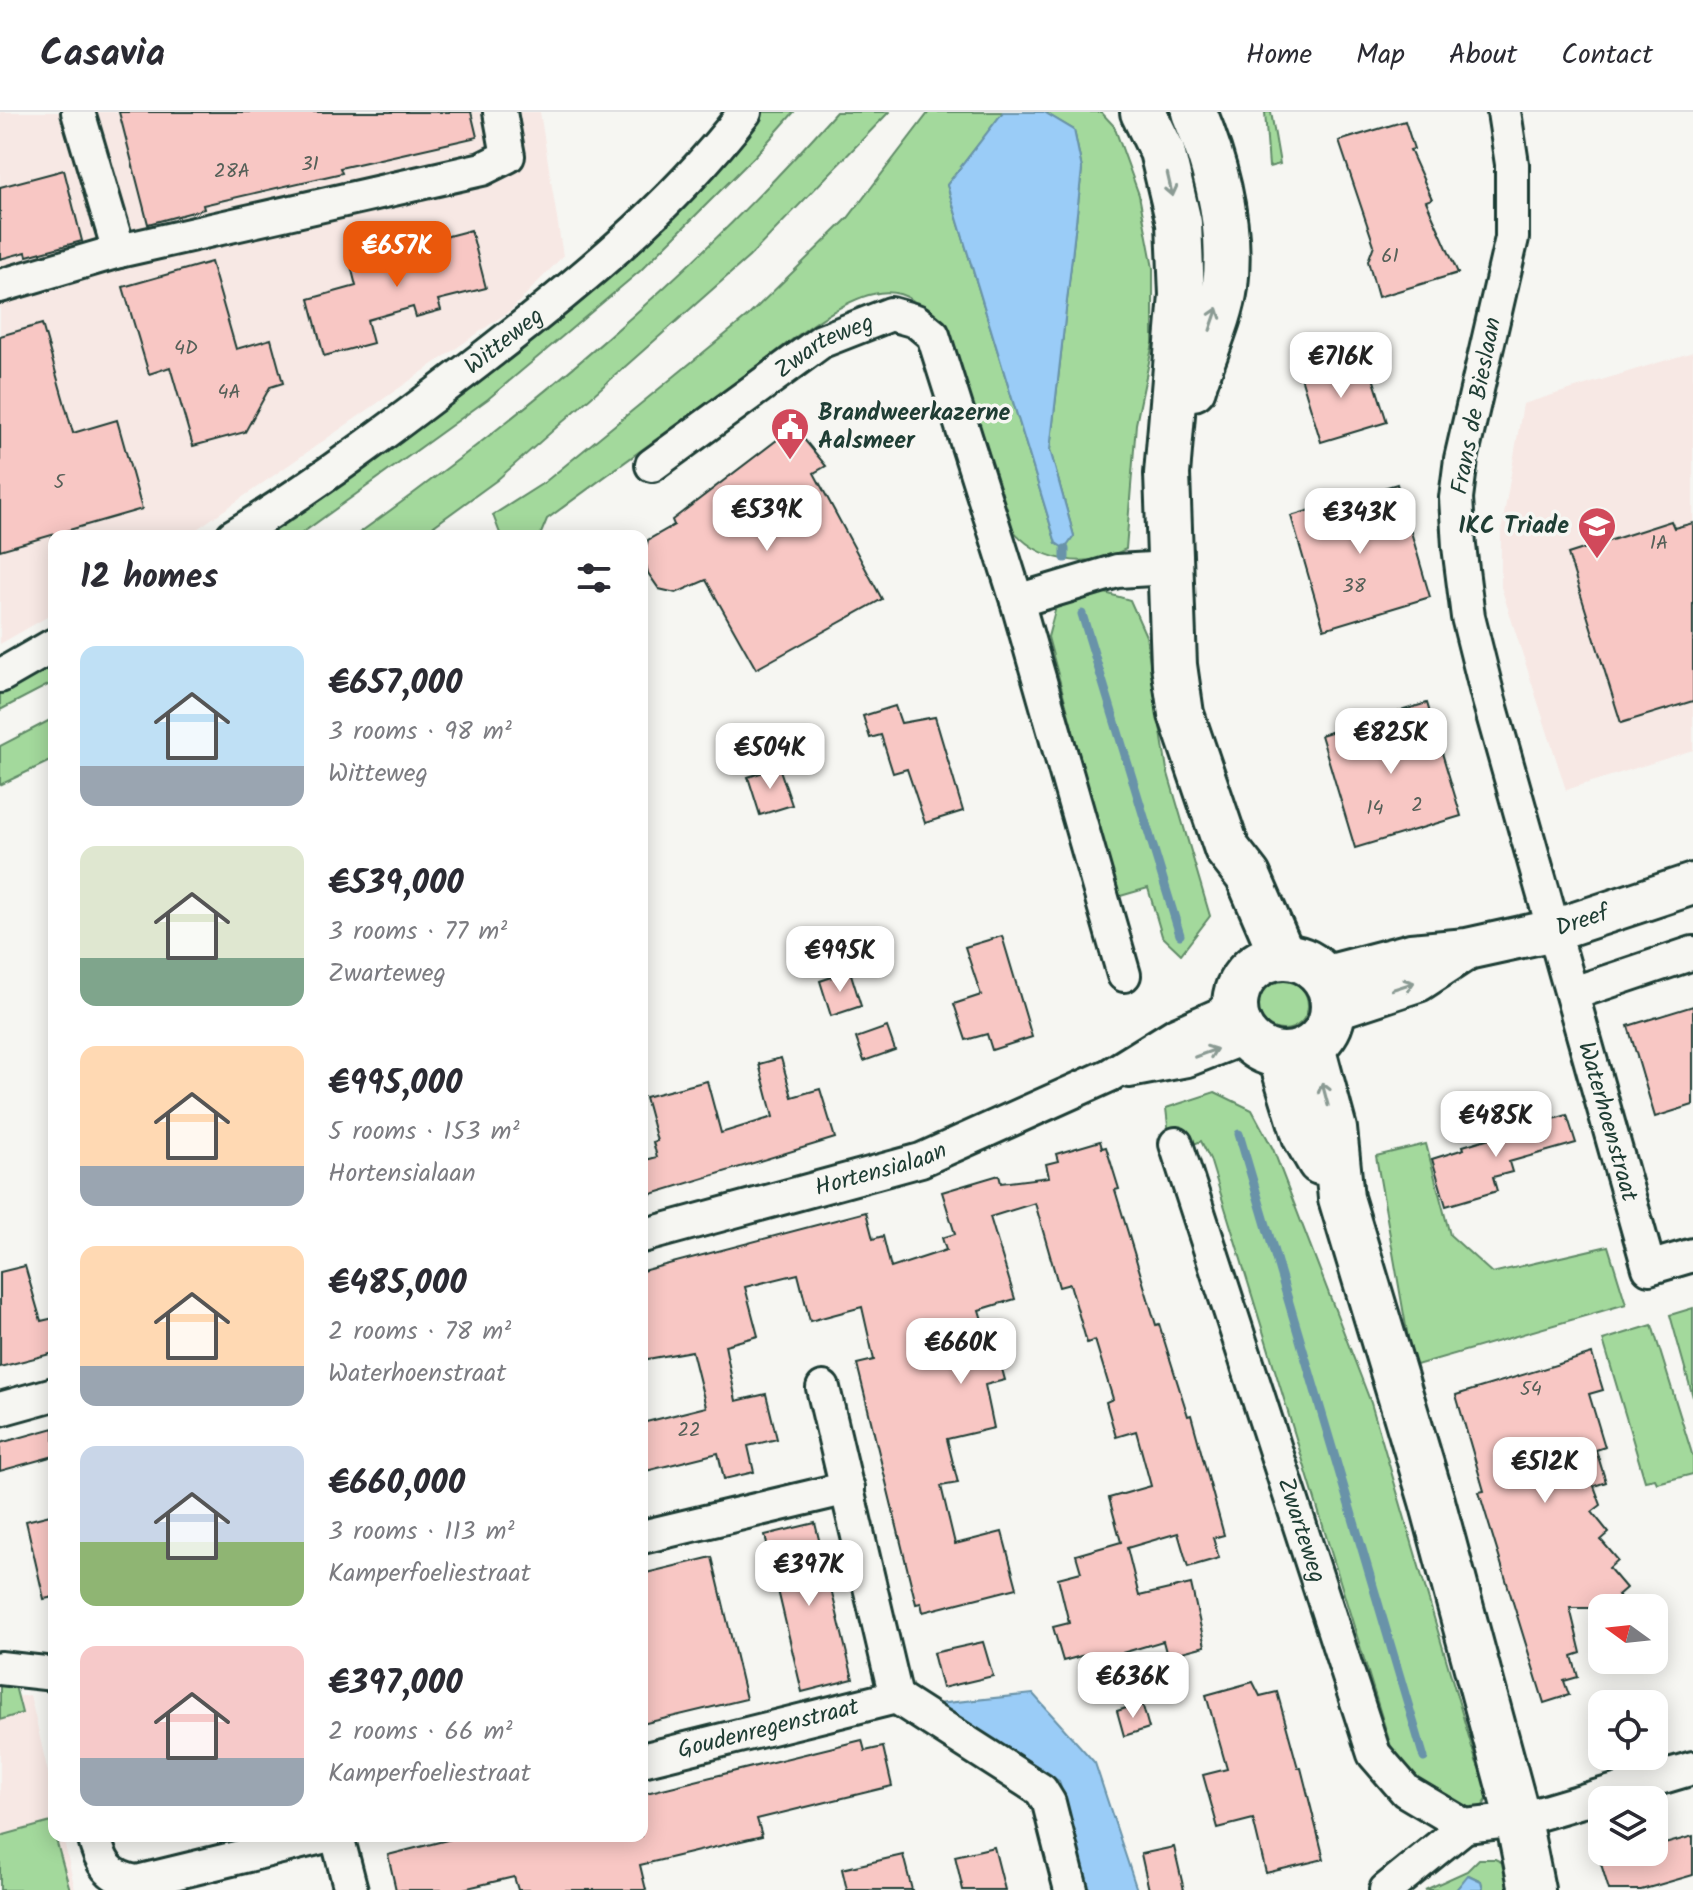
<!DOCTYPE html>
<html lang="en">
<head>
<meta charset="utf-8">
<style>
	:root { --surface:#fff; --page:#f2f2f3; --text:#2b2b33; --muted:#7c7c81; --line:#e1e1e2; --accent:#ea580c }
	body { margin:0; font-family:Kalam,sans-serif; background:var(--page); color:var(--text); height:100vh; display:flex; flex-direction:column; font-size:30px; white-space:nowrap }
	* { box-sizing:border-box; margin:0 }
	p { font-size:26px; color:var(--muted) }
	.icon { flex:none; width:44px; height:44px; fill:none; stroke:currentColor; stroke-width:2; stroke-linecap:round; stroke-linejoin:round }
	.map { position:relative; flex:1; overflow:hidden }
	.details { position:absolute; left:48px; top:418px; width:600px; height:1312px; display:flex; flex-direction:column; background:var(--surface); border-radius:16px; box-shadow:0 4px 20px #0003 }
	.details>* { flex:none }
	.needle { width:52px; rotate:285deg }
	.buttons { position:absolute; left:1588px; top:1482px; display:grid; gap:16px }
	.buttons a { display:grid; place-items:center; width:80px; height:80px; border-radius:16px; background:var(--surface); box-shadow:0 4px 20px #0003; font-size:40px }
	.price { position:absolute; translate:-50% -68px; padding:0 18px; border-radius:16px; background:#fff; color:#222; font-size:26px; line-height:52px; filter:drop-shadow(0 2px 4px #0008) }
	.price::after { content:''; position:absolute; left:50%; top:48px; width:24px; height:18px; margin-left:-12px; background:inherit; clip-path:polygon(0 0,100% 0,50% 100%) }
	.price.current { background:var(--accent); color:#fff }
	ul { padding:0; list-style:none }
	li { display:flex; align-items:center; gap:24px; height:200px; padding:0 32px }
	li span { display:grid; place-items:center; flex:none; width:224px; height:160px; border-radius:16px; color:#555 }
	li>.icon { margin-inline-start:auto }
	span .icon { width:96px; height:96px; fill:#fffc; stroke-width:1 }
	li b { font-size:34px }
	h2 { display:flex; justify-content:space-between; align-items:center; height:96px; padding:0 32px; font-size:34px }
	header { display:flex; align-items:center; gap:48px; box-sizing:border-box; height:112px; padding:0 40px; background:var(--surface); border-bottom:2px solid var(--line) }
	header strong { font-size:38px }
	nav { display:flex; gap:44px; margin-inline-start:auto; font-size:28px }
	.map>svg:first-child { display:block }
	.built { fill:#f7e8e4 }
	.green { fill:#a3d99c; stroke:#618b68; stroke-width:2 }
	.water { fill:#9accf7; stroke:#6993a9; stroke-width:2 }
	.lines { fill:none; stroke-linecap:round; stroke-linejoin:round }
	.stream { stroke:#6993a9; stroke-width:9 }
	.building { fill:#f8c7c4; stroke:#1f3d34; stroke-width:2 }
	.minor-casing { stroke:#1f3d34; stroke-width:38 }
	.tertiary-casing { stroke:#1f3d34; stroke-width:46 }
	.secondary-casing { stroke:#1f3d34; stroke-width:50 }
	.minor { stroke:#f6f6f2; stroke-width:32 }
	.tertiary { stroke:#f6f6f2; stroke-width:40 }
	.secondary { stroke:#f6f6f2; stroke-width:44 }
	.oneway { stroke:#8a9a93 }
	.labels { text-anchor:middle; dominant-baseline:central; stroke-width:7; stroke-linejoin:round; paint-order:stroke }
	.number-label { font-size:20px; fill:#556058 }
	.street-label { font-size:24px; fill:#1f3d34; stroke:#f6f6f2 }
	.poi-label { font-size:24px; font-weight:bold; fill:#1f3d34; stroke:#f6f6f2; text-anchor:start }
</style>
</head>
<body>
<header>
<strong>Casavia</strong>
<nav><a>Home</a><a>Map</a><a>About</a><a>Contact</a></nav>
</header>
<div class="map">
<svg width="1693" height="1778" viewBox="0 0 1693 1778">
	<rect width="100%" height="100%" fill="#f6f6f2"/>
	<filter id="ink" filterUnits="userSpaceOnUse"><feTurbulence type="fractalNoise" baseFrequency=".0125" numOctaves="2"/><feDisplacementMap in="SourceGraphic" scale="16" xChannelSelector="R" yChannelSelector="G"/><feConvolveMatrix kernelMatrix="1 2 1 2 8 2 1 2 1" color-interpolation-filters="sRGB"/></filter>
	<g filter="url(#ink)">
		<g class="built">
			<path d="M 0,0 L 540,0 L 563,144 L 511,198 L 187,424 L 54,424 L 54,501 L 0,532 Z"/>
			<path d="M 1693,240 L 1693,638 L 1566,678 L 1501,475 L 1501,420 L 1523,292 Z"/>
			<path d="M 30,1583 L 54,1686 L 54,1724 L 63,1724 L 75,1778 L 0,1778 L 0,1587 Z"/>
		</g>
		<g class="green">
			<path d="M 761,0 L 794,0 L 755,44 L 640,159 L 488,287 L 298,424 L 260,424 L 742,24 Z"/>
			<path d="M 836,0 L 889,0 L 749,145 L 497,368 L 420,424 L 355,424 C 532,297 692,164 836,0 Z"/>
			<path d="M 929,0 L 1003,0 L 947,73 L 1056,431 L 1065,436 L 1074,424 L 1050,338 L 1082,57 L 1074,18 L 1044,0 L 1101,0 L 1114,14 L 1139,83 L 1153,156 L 1153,231 L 1136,312 L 1126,437 C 1087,458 1037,451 1009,413 L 933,212 C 920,189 901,175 873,182 C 836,190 786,233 755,256 C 686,306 616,356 547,407 L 540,424 L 501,424 L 493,403 L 545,370 L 748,204 L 848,106 Z"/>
			<path d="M 1265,0 L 1271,0 L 1280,52 L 1269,55 Z"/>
			<path d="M 1098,479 L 1130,488 L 1146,524 L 1167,658 L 1210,804 L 1181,842 L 1162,824 L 1148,776 L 1117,785 L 1048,525 L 1058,487 Z"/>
			<path d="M 54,546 L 54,570 L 0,598 L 0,575 Z"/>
			<path d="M 54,606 L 54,647 L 0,673 L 0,634 Z"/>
			<circle cx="1283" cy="893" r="25"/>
			<path d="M 1215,980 L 1252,998 L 1273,1037 L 1371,1291 L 1476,1649 L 1491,1681 L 1477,1703 L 1451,1696 L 1396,1651 L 1210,1047 L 1201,1029 L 1182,1037 L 1172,1049 L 1166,996 Z"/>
			<path d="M 1426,1032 L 1450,1123 L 1492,1161 L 1608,1134 L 1626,1192 L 1413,1254 L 1376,1044 Z"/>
			<path d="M 1693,1196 L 1693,1285 L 1670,1203 Z"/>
			<path d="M 1652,1213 L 1693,1345 L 1693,1362 L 1657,1371 L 1655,1367 L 1645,1369 L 1603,1228 Z"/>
			<path d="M 0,1569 L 14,1570 L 22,1601 L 0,1608 Z"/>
			<path d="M 51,1710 L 70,1778 L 0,1778 L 0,1724 Z"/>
			<path d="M 1479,1747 L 1495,1747 L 1510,1754 L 1515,1778 L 1483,1778 L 1481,1769 L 1469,1763 L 1456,1778 L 1425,1778 L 1467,1759 Z"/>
		</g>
		<g class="water">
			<path d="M 1003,0 L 1044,0 L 1074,18 L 1082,57 L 1050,338 L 1074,424 L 1065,437 L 1056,431 L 947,73 Z"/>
			<path d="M 1033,1582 L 1095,1651 L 1137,1778 L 1088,1778 L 1059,1669 L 927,1593 Z"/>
			<path d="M 1468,1763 L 1481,1769 L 1483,1778 L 1456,1778 Z"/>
		</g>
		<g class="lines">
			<g class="stream">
				<path d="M 1065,446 L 1065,437"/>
				<path d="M 1082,502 L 1180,823"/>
				<path d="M 1239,1022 L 1424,1646"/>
			</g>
		</g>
		<g class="building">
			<path d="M 119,0 L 471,0 L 477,25 L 340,56 L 342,61 L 203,93 L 204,97 L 148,112 Z"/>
			<path d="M 1405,9 L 1414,37 L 1410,38 L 1432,87 L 1426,89 L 1458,161 L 1378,185 L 1368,149 L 1374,133 L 1339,29 Z"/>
			<path d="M 64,58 L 82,129 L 27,144 L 26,140 L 0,147 L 0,75 Z"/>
			<path d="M 471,118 L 486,176 L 438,188 L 441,198 L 416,205 L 413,195 L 367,208 L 373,231 L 324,244 L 309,187 L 356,174 L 350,150 Z"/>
			<path d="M 211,150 L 236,237 L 271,227 L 283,271 L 270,275 L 245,320 L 193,334 L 170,255 L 149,262 L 123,175 Z"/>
			<path d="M 42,212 L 73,321 L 117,308 L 142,397 L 0,438 L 0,224 Z"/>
			<path d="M 1331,245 L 1337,266 L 1370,256 L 1387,310 L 1321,330 L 1298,255 Z"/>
			<path d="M 794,315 L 826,354 L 814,361 L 882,487 L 756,557 L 706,468 L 676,481 L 659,477 L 648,461 L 644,444 L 648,428 L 674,413 L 672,408 Z"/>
			<path d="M 1397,372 L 1430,485 L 1324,517 L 1291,404 Z"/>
			<path d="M 1671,409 L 1674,416 L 1693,411 L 1693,589 L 1621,611 L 1568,442 Z"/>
			<path d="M 1427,591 L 1461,704 L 1355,736 L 1321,623 Z"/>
			<path d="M 895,594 L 901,611 L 935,605 L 963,699 L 925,711 L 907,657 L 893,661 L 881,623 L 870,626 L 863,604 Z"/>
			<path d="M 779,655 L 792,693 L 760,703 L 748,665 Z"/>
			<path d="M 1002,824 L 1032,925 L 992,938 L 987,922 L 966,928 L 954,892 L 981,883 L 965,835 Z"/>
			<path d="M 850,859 L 861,894 L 831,904 L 820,869 Z"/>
			<path d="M 1693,894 L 1693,993 L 1655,1005 L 1628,914 Z"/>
			<path d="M 887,915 L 895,938 L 864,949 L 856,926 Z"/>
			<path d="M 781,946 L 792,985 L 820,977 L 835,1026 L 642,1085 L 642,1049 L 657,1045 L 653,1030 L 657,1029 L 645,985 L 707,969 L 721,1021 L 773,1005 L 759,952 Z"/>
			<path d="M 1567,1003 L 1576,1031 L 1509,1050 L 1512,1060 L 1493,1065 L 1497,1079 L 1446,1094 L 1432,1047 L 1464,1037 L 1463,1034 Z"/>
			<path d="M 1100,1029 L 1102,1036 L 1106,1035 L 1119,1077 L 1115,1078 L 1156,1213 L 1159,1212 L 1188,1304 L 1191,1303 L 1224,1423 L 1213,1426 L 1219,1446 L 1188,1455 L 1178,1421 L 1127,1436 L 1139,1484 L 1191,1472 L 1205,1534 L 1167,1544 L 1163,1529 L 1095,1549 L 1092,1541 L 1063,1549 L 1053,1515 L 1069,1511 L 1058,1466 L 1081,1460 L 1076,1443 L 1121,1430 L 1109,1386 L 1151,1374 L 1136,1319 L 1116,1325 L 1106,1290 L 1113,1287 L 1095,1228 L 1087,1231 L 1070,1172 L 1059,1175 L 1035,1091 L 990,1105 L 1015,1187 L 979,1198 L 993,1244 L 998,1242 L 1005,1268 L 985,1273 L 994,1316 L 947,1327 L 958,1371 L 941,1374 L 955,1432 L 1002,1420 L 1017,1476 L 923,1500 L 921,1491 L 916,1492 L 857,1252 L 874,1248 L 862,1195 L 810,1209 L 798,1162 L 745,1175 L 758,1224 L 725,1233 L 736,1289 L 766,1282 L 777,1327 L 748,1334 L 754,1360 L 724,1367 L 718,1341 L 642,1360 L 642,1311 L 706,1295 L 692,1239 L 642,1248 L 642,1159 L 866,1100 L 873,1127 L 883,1124 L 891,1156 L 946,1138 L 942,1126 L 955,1122 L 942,1080 L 999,1063 L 1001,1071 L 1049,1065 L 1046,1052 L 1058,1049 L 1056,1042 Z"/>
			<path d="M 25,1154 L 41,1209 L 54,1206 L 54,1241 L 0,1255 L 0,1160 Z"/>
			<path d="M 1592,1242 L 1603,1278 L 1589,1282 L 1605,1335 L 1596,1338 L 1606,1370 L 1594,1374 L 1601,1393 L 1592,1400 L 1609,1421 L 1601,1428 L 1618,1448 L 1609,1456 L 1626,1476 L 1618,1483 L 1628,1496 L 1570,1496 L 1581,1541 L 1572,1544 L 1578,1565 L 1564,1569 L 1569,1583 L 1544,1591 L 1479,1380 L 1484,1379 L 1456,1283 Z"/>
			<path d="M 54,1316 L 54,1344 L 0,1359 L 0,1331 Z"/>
			<path d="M 54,1402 L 54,1485 L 44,1487 L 26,1409 Z"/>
			<path d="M 815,1411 L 853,1567 L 802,1580 L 765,1423 Z"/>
			<path d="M 712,1445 L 746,1587 L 642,1612 L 642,1462 Z"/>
			<path d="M 983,1530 L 993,1564 L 942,1576 L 933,1541 Z"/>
			<path d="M 1253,1570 L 1260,1584 L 1277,1580 L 1298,1656 L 1301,1656 L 1324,1747 L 1266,1761 L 1253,1707 L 1218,1716 L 1203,1663 L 1227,1657 L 1206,1583 Z"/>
			<path d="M 1142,1591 L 1149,1616 L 1124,1624 L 1117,1599 Z"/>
			<path d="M 862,1628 L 865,1639 L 883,1635 L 892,1674 L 757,1707 L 762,1724 L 640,1753 L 646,1778 L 518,1778 L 514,1765 L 459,1778 L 396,1778 L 388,1743 L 463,1724 L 642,1724 L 642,1682 Z"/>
			<path d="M 1693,1724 L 1693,1763 L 1641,1778 L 1609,1778 L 1601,1752 L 1638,1740 L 1654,1740 L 1654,1735 Z"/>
			<path d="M 994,1735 L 1005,1778 L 963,1778 L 955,1744 Z"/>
			<path d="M 1174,1735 L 1184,1778 L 1149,1778 L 1141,1742 Z"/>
			<path d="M 903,1743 L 912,1778 L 847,1778 L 842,1757 Z"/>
		</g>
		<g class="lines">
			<g class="minor-casing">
				<g id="minor">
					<path d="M 78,0 L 119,139"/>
					<path id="s1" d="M 1504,0 L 1512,52 L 1512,126 L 1461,347 L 1456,386 L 1459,434 L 1468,505 L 1488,585 L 1649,1156 L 1693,1143"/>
					<path d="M 0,174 L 119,139 L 482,57 L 508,44 L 500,0"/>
					<path id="s2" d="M 652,353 L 822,229 L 891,202 L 916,209 L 933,223 L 1017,489 L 1124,863"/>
					<path id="s3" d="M 233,424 C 318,372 397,312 475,252 C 573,176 670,98 745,0"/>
					<path d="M 1017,489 L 1117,459 L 1169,456"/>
					<path d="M 0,564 L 54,533"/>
					<path d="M 1574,881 L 1693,841"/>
					<path d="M 1129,959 L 1187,948 L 1246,925"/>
					<path id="s4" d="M 1176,1032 L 1374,1642 L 1406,1679 L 1465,1714 L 1518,1708 L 1693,1656"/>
					<path id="s5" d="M 642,1124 L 921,1048 L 1110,963 L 1176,922 L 1235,896"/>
					<path d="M 823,1276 L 896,1585 L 1041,1678 L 1049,1691 L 1071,1778"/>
					<path d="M 0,1297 L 54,1282"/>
					<path d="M 642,1425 L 848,1376"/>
					<path d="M 0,1556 L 54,1562"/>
					<path id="s6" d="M 642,1648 L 896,1585"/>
					<path d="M 94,1724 C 100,1750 108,1766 137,1770 L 326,1724"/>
					<path d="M 337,1724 L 351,1778"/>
					<path d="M 1386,1778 L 1465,1714"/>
				</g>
			</g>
			<g class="tertiary-casing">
				<g id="tertiary">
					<path id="s7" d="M 1323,865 L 1411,842 L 1467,837 L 1554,818 L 1693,772"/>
					<path d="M 1333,897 L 1418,869 L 1464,839"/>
				</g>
			</g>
			<g class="secondary-casing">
				<g id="secondary">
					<path d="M 1143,0 L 1162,39 L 1179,111 L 1182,183 L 1167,362 L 1174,553 L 1181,602 L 1227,737 L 1248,764 L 1283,845"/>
					<path d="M 1193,276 C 1202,245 1221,206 1225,175 C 1232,115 1217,55 1194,0"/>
					<circle cx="1284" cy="894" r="49"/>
					<path d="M 1312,935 L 1334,1017 L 1341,1086 L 1432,1389 L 1518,1708 L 1532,1778"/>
					<path d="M 1280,943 L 1305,1024 L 1320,1050"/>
				</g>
			</g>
			<use href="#minor" class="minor"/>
			<use href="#tertiary" class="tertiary"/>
			<use href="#secondary" class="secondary"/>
		</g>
		<defs><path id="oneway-shaft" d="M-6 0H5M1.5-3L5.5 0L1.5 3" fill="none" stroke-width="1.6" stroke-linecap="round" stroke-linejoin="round" transform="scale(2)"/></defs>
		<g class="oneway">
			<use href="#oneway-shaft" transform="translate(1170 73) rotate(77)"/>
			<use href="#oneway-shaft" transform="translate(1214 207) rotate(-71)"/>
			<use href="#oneway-shaft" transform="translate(1403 874) rotate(-18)"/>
			<use href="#oneway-shaft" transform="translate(1206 941) rotate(-20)"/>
			<use href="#oneway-shaft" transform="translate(1325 982) rotate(-105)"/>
		</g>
	</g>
	<defs>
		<g id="civic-pin" transform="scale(2)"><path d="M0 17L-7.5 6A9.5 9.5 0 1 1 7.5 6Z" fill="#d1495b" stroke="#f6f6f2"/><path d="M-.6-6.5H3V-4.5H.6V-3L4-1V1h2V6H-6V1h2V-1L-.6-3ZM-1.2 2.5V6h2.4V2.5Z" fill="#fff"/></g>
		<g id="school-pin" transform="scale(2)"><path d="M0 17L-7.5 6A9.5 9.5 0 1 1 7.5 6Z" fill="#d1495b" stroke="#f6f6f2"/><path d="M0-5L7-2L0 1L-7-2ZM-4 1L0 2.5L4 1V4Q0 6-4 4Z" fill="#fff"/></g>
	</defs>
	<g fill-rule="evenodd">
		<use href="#civic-pin" x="790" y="315"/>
		<use href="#school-pin" x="1597" y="414"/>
	</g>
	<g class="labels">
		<g class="number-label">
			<text x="310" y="53">31</text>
			<text x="232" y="60">28A</text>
			<text x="1390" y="145">61</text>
			<text x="186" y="237">4D</text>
			<text x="229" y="281">4A</text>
			<text x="59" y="371">5</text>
			<text x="1659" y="432">1A</text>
			<text x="1354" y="475">38</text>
			<text x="1417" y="694">2</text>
			<text x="1375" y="697">14</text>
			<text x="1531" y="1278">54</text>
			<text x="689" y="1319">22</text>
		</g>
		<g class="street-label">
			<text stroke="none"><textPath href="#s3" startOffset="334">Witteweg</textPath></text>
			<text stroke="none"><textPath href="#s2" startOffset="210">Zwarteweg</textPath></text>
			<text transform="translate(1477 294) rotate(-79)">Frans de Bieslaan</text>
			<text stroke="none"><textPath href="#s7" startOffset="266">Dreef</textPath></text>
			<text stroke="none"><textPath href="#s1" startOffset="1036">Waterhoenstraat</textPath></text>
			<text stroke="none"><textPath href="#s5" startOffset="248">Hortensialaan</textPath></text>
			<text stroke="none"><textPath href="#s4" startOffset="406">Zwarteweg</textPath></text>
			<text stroke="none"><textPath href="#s6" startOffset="130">Goudenregenstraat</textPath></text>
		</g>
		<g class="poi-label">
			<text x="818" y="301">Brandweerkazerne<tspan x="818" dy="28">Aalsmeer</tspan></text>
			<text x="1569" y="414" text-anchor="end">IKC Triade</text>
		</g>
	</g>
</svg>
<div class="buttons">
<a><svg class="needle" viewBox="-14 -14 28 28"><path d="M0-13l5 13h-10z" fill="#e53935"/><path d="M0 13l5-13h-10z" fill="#7c7c81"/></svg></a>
<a><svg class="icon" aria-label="locate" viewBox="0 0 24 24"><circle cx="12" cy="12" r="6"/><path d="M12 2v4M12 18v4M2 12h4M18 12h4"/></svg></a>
<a><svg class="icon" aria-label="layers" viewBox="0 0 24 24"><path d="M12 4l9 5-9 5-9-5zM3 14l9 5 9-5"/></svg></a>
</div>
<b class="price current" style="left:397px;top:177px">€657K</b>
<b class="price" style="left:1341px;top:288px">€716K</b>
<b class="price" style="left:767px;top:441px">€539K</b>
<b class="price" style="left:1360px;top:444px">€343K</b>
<b class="price" style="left:1391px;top:664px">€825K</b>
<b class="price" style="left:770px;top:679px">€504K</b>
<b class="price" style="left:840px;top:882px">€995K</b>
<b class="price" style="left:1496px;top:1047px">€485K</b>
<b class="price" style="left:961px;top:1274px">€660K</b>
<b class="price" style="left:1545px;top:1393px">€512K</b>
<b class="price" style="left:809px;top:1496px">€397K</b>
<b class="price" style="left:1133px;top:1608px">€636K</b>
<section class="details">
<h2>12 homes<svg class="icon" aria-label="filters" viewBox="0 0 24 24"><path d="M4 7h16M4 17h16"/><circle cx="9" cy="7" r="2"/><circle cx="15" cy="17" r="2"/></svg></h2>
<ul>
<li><span style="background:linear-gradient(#bfe0f5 75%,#9aa5b1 0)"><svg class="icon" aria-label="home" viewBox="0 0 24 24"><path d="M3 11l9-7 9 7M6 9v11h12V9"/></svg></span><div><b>€657,000</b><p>3 rooms · 98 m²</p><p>Witteweg</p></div></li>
<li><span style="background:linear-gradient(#dfe7d0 70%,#7fa58c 0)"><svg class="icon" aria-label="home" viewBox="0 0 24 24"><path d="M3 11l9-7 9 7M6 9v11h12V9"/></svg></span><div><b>€539,000</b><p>3 rooms · 77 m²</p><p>Zwarteweg</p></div></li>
<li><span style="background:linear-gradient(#ffd9b3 75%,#9aa5b1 0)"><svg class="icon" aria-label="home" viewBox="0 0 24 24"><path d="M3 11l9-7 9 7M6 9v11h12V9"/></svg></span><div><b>€995,000</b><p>5 rooms · 153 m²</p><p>Hortensialaan</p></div></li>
<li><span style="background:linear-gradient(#ffd9b3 75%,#9aa5b1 0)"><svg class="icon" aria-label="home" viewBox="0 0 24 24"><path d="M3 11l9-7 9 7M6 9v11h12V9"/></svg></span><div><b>€485,000</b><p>2 rooms · 78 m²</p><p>Waterhoenstraat</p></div></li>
<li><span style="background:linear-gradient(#c9d6e8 60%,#8fb573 0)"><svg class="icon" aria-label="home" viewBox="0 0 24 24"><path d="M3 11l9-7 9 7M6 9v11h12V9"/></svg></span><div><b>€660,000</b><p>3 rooms · 113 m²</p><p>Kamperfoeliestraat</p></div></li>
<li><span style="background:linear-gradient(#f6c9c9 70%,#9aa5b1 0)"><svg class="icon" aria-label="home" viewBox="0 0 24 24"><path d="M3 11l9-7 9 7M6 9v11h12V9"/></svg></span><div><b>€397,000</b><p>2 rooms · 66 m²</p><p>Kamperfoeliestraat</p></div></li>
</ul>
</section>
</div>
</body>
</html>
